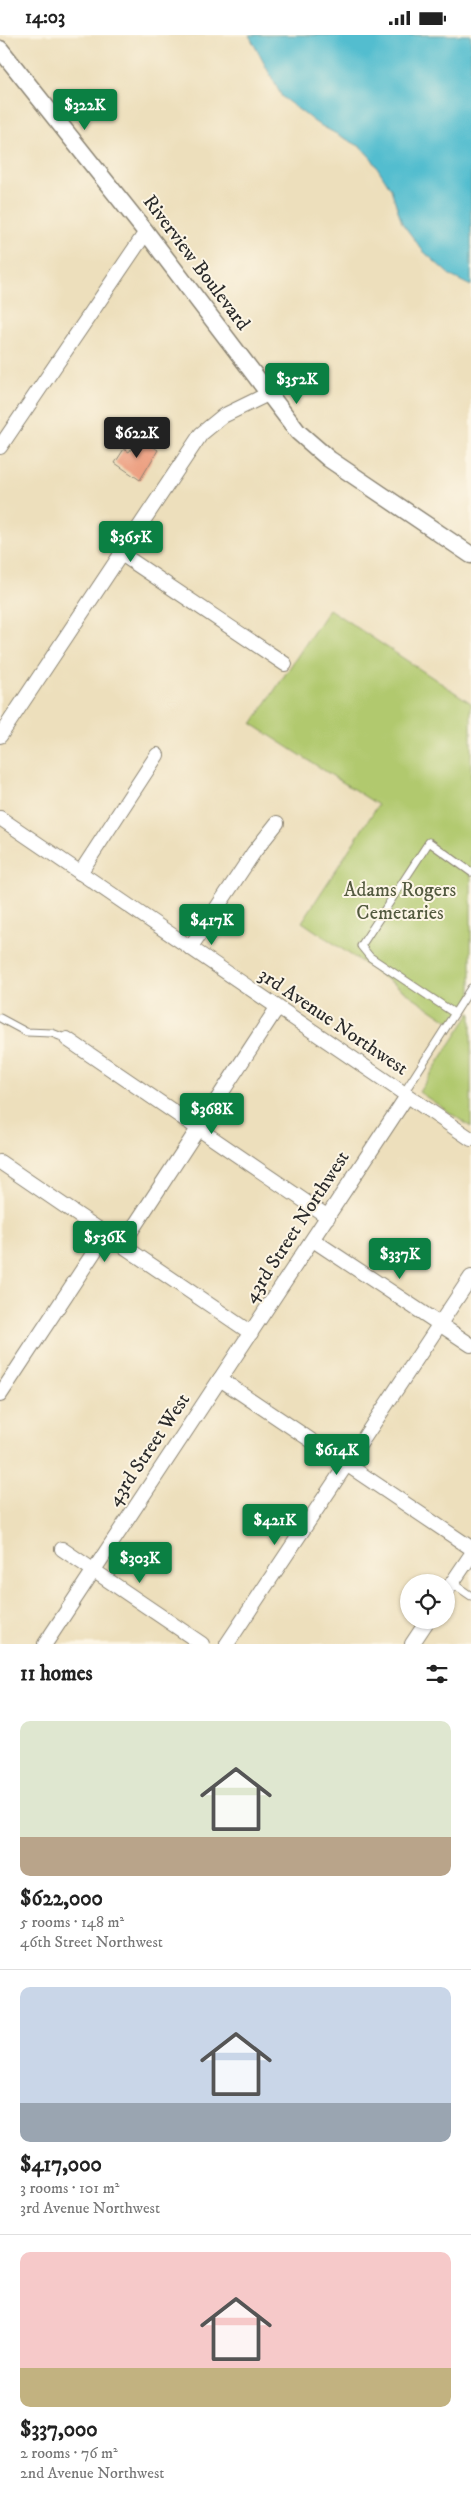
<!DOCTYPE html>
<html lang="en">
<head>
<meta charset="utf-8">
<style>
	:root { --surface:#fff; --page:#f2f2f2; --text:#222; --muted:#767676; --line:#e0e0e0; --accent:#0b8043 }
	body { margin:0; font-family:"IM FELL DW Pica",serif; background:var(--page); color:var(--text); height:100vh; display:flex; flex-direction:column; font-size:19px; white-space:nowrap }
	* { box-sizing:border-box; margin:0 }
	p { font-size:16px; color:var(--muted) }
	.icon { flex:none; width:28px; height:28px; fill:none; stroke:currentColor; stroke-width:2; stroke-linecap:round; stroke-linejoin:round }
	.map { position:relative; height:1609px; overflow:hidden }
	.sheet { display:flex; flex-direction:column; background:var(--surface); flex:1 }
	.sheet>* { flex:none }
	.fabs { position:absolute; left:400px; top:1539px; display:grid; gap:10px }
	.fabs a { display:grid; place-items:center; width:55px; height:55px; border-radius:50%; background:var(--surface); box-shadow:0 1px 4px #0004; font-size:25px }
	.price { position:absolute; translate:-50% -42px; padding:0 11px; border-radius:5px; background:var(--accent); color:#fff; font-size:16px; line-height:32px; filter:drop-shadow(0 1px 2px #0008) }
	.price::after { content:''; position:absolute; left:50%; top:30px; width:15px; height:11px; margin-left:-8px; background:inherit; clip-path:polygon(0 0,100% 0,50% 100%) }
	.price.active { background:#222; color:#fff }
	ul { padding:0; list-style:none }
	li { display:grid; align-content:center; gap:10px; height:265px; padding:0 20px }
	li+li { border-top:1px solid var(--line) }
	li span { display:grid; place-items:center; height:155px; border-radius:10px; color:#555 }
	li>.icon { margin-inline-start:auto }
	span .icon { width:90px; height:90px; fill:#fffc; stroke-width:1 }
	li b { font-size:21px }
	h2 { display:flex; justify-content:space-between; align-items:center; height:60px; padding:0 20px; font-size:21px }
	.status { display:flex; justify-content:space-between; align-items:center; height:35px; padding:0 25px; background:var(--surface); direction:ltr }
	.status svg { height:14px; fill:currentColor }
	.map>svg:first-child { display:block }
	.green { fill:#b1c96e; stroke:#6e7a4c }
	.water { fill:#53bdcf; stroke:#3f747d }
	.building { fill:#eda183 }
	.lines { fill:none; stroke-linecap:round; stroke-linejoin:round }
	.service-casing { stroke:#8c8574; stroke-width:9 }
	.minor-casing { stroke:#8c8574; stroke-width:16 }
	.tertiary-casing { stroke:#8c8574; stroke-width:19 }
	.service { stroke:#fff; stroke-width:7 }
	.minor { stroke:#fff; stroke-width:14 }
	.tertiary { stroke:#fff; stroke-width:16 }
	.labels { text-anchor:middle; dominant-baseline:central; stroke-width:4; stroke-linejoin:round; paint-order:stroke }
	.street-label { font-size:20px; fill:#2b2b2b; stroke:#fcf5e5 }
	.park-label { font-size:20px; fill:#535a3f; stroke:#fcf5e5 }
</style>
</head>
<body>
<div class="status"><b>14:03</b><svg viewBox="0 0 49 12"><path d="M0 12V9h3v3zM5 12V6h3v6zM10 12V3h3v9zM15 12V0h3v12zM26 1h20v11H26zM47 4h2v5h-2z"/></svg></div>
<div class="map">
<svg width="471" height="1609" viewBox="0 0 471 1609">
	<rect width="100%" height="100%" fill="#fcf5e5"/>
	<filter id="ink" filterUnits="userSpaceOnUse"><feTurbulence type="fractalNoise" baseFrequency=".02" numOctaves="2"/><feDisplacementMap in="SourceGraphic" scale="10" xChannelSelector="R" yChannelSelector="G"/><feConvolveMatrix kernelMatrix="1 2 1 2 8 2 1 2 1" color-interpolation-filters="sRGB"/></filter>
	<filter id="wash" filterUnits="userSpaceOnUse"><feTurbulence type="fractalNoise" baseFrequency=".0096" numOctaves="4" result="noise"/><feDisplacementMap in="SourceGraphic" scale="20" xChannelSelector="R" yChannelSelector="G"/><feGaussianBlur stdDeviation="1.12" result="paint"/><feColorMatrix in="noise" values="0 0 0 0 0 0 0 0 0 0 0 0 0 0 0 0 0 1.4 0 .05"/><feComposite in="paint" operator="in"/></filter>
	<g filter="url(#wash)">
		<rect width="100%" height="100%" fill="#eddfbc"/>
		<g class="green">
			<path d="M 329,574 L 471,668 L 471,967 L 456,991 L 302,887 L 378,770 L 252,689 Z"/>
			<path d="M 471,977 L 471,1092 L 419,1057 Z"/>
		</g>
		<path class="water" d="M 249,0 L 471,0 L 471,251 L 451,241 L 423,216 L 402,188 L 391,154 L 372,124 L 361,112 L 316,88 L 282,62 Z"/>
		<g id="blocks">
			<path class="building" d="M 139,403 L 158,415 L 140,445 L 115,428 L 124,414 L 129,417 Z"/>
		</g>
	</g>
	<g filter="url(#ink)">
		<use href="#blocks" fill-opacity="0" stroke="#8c8574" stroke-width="1"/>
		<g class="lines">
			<g class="service-casing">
				<g id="service">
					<path d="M 454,978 L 370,922 L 361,911 L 429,807 L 471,837"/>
					<path d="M 0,983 L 26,997 L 52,998 L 67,1004"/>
					<path d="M 407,1061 L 407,1053 L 471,953"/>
					<path d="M 452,1548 L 471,1561"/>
				</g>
			</g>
			<g class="minor-casing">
				<g id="minor">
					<path d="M 0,412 L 146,197"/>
					<path d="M 120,518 L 285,629"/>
					<path d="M 0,701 L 201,399 L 223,381 L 268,359"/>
					<path d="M 0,783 L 471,1104"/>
					<path d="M 80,838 L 157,720"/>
					<path d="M 190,913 L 254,817 L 277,788"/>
					<path d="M 67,1004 L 328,1182"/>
					<path d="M 0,1127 L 251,1298"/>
					<path d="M 313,1205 L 471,1310"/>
					<path d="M 122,1210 L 277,973"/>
					<path d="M 220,1344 L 471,1513"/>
					<path d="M 0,1360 L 106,1199"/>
					<path d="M 62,1514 L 202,1609"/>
					<path d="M 446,1557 L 471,1520"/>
					<path d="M 45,1609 L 407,1061"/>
					<path d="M 227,1609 L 471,1242"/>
					<path d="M 412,1609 L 428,1585"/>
				</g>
			</g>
			<g class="tertiary-casing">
				<path id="tertiary" d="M 0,14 L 146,197 L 298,397 L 329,424 L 471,520"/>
			</g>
			<use href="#service" class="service"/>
			<use href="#minor" class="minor"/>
			<use href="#tertiary" class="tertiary"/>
		</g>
	</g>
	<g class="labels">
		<g class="street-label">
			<text transform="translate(196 228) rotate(53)">Riverview Boulevard</text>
			<text transform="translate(333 987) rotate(34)">3rd Avenue Northwest</text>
			<text transform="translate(297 1192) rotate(-57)">43rd Street Northwest</text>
			<text transform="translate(149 1415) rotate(-56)">43rd Street West</text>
		</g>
		<g class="park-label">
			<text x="400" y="855">Adams Rogers<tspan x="400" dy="23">Cemetaries</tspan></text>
		</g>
	</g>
</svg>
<div class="fabs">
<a><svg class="icon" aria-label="locate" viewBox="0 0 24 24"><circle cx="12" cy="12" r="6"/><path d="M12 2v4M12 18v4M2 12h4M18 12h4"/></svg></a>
</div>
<b class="price" style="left:85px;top:96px">$322K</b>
<b class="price" style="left:297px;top:370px">$352K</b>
<b class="price active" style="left:137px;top:424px">$622K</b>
<b class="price" style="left:131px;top:528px">$365K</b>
<b class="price" style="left:212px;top:911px">$417K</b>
<b class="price" style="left:212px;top:1100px">$368K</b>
<b class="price" style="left:105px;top:1228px">$536K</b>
<b class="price" style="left:400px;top:1245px">$337K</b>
<b class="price" style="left:337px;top:1441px">$614K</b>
<b class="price" style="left:275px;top:1511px">$421K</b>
<b class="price" style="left:140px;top:1549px">$303K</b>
</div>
<section class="sheet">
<h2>11 homes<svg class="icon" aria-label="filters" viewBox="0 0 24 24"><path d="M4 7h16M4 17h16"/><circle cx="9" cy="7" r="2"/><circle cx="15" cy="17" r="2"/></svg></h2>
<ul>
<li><span style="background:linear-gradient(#dfe7d0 75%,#b9a48a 0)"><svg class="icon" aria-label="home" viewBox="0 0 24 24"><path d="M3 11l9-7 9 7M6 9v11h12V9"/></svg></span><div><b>$622,000</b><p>5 rooms · 148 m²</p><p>46th Street Northwest</p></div></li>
<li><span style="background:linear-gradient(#c9d6e8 75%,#9aa5b1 0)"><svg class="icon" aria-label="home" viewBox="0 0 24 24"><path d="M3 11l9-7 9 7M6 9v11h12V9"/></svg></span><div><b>$417,000</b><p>3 rooms · 101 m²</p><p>3rd Avenue Northwest</p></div></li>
<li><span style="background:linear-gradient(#f6c9c9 75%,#c2b280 0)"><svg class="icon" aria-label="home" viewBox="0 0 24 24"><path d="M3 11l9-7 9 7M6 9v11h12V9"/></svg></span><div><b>$337,000</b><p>2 rooms · 76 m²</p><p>2nd Avenue Northwest</p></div></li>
</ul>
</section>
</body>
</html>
